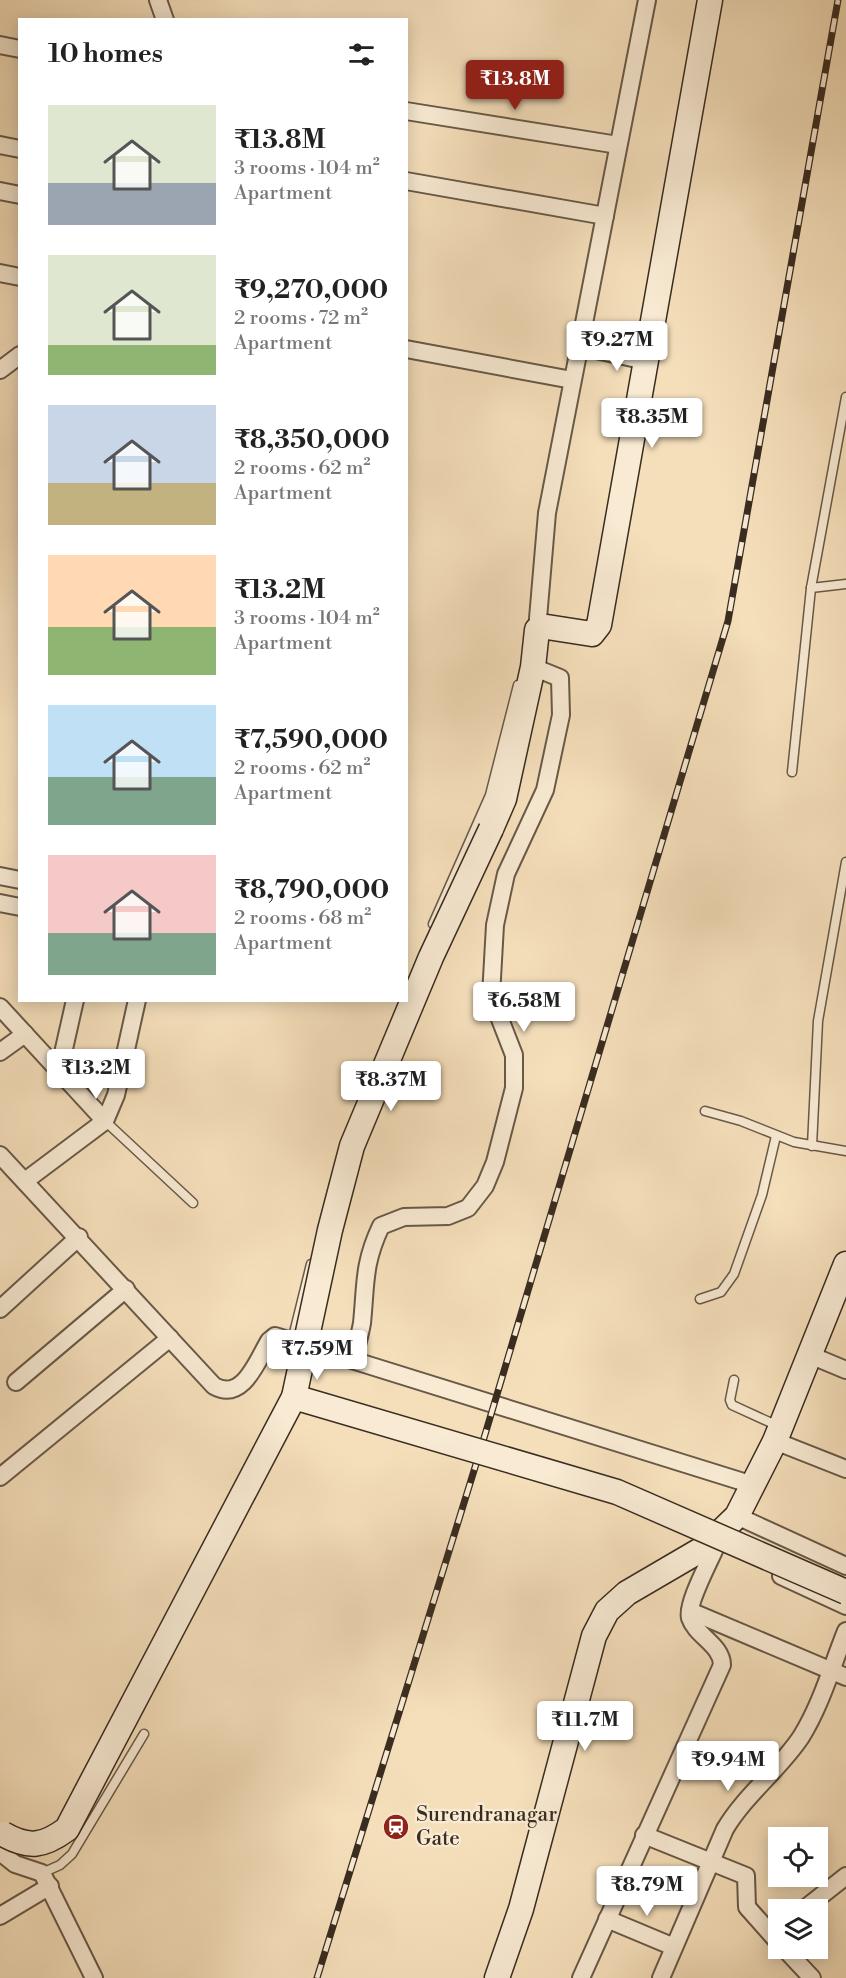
<!DOCTYPE html>
<html lang="en">
<head>
<meta charset="utf-8">
<style>
	:root { --surface:#fff; --page:#f2f2f2; --text:#222; --muted:#767676; --accent:#8f2418 }
	body { margin:0; font-family:"Libre Bodoni",serif; background:var(--page); color:var(--text); height:100vh; display:flex; flex-direction:column; font-size:22px; white-space:nowrap }
	* { box-sizing:border-box; margin:0 }
	p { font-size:20px; color:var(--muted) }
	.icon { flex:none; width:33px; height:33px; fill:none; stroke:currentColor; stroke-width:2; stroke-linecap:round; stroke-linejoin:round }
	.map { position:relative; flex:1; overflow:hidden }
	.drawer { position:absolute; left:18px; top:18px; width:390px; height:984px; display:flex; flex-direction:column; background:var(--surface); border-radius:0px; box-shadow:0 3px 15px #0003 }
	.drawer>* { flex:none }
	.fabs { position:absolute; left:768px; top:1827px; display:grid; gap:12px }
	.fabs a { display:grid; place-items:center; width:60px; height:60px; border-radius:0px; background:var(--surface); box-shadow:0 3px 15px #0003; font-size:30px }
	.price { position:absolute; translate:-50% -51px; padding:0 14px; border-radius:6px; background:#fff; color:#222; font-size:20px; line-height:39px; filter:drop-shadow(0 2px 3px #0008) }
	.price::after { content:''; position:absolute; left:50%; top:36px; width:18px; height:14px; margin-left:-9px; background:inherit; clip-path:polygon(0 0,100% 0,50% 100%) }
	.price.selected { background:var(--accent); color:#fff }
	ul { padding:0; list-style:none }
	li { display:flex; align-items:center; gap:18px; height:150px; padding:0 30px }
	li span { display:grid; place-items:center; flex:none; width:168px; height:120px; border-radius:0px; color:#555 }
	li>.icon { margin-inline-start:auto }
	span .icon { width:72px; height:72px; fill:#fffc; stroke-width:1 }
	li b { font-size:26px }
	h2 { display:flex; justify-content:space-between; align-items:center; height:72px; padding:0 30px; font-size:26px }
	.map>svg:first-child { display:block }
	.lines { fill:none; stroke-linecap:round; stroke-linejoin:round }
	.lane-casing { stroke:#685947; stroke-width:11 }
	.street-casing { stroke:#685947; stroke-width:20 }
	.secondary-casing { stroke:#392c20; stroke-width:27 }
	.lane { stroke:#f8ead3; stroke-width:8 }
	.street { stroke:#f8ead3; stroke-width:16 }
	.secondary { stroke:#f8ead3; stroke-width:24 }
	.rail-casing { stroke:#392c20; stroke-width:7 }
	.rail { stroke:#f8ead3; stroke-width:4.5; stroke-dasharray:14; stroke-linecap:butt }
	.secondary-bridge-casing { stroke:#392c20; stroke-width:27; stroke-linecap:butt }
	.secondary-bridge { stroke:#f8ead3; stroke-width:24 }
	.labels { text-anchor:middle; dominant-baseline:central; stroke-width:4.5; stroke-linejoin:round; paint-order:stroke }
	.poi-label { font-size:21px; fill:#392c20; stroke:#f8ead3; text-anchor:start }
</style>
</head>
<body>
<div class="map">
<svg width="846" height="1978" viewBox="0 0 846 1978">
	<rect width="100%" height="100%" fill="#f5dfbb"/>
	<filter id="stains"><feTurbulence type="fractalNoise" baseFrequency=".00333" numOctaves="4"/><feColorMatrix values="0 0 0 0 .2 0 0 0 0 .09 0 0 0 0 .02 0 0 0 .5 -.17"/></filter>
	<radialGradient id="worn" r=".72"><stop offset=".6" stop-color="#630" stop-opacity="0"/><stop offset="1" stop-color="#630" stop-opacity=".3"/></radialGradient>
	<g class="lines">
		<g class="lane-casing">
			<g id="lane">
				<path d="M 811,588 L 846,584"/>
				<path d="M 792,772 L 811,588 L 846,397"/>
				<path d="M 433,924 L 490,795 L 518,685"/>
				<path d="M 705,1111 L 741,1121 L 794,1142 L 846,1151"/>
				<path d="M 105,1121 L 193,1203"/>
				<path d="M 812,1146 L 818,1021 L 846,862"/>
				<path d="M 700,1299 L 721,1292 L 734,1274 L 762,1195 L 776,1136"/>
				<path d="M 292,1341 L 311,1264"/>
				<path d="M 734,1380 L 730,1400 L 732,1405 L 778,1426"/>
				<path d="M 42,1873 L 60,1865 L 72,1854 L 144,1734"/>
			</g>
		</g>
		<g class="street-casing">
			<g id="street">
				<path d="M 158,0 L 165,20"/>
				<path d="M 0,45 L 20,49"/>
				<path d="M 406,111 L 618,145"/>
				<path d="M 0,145 L 20,149"/>
				<path d="M 406,181 L 605,216"/>
				<path d="M 0,191 L 20,195"/>
				<path d="M 0,273 L 20,277"/>
				<path d="M 406,349 L 572,380"/>
				<path d="M 596,350 L 646,361"/>
				<path d="M 0,370 L 20,355"/>
				<path d="M 537,630 L 547,513 L 647,0"/>
				<path d="M 0,876 L 20,880"/>
				<path d="M 0,903 L 20,907"/>
				<path d="M 0,1007 L 105,1121"/>
				<path d="M 0,1052 L 25,1034"/>
				<path d="M 59,1071 L 75,1000"/>
				<path d="M 0,1155 L 214,1386 C 243,1402 257,1361 269,1341 L 275,1336 L 753,1485"/>
				<path d="M 25,1181 L 105,1121 L 116,1095 L 137,1000"/>
				<path d="M 0,1309 L 79,1237"/>
				<path d="M 810,1355 L 846,1370"/>
				<path d="M 353,1360 C 356,1348 360,1335 362,1323 C 366,1284 363,1264 381,1226 L 404,1217 L 448,1216 L 468,1208 L 485,1186 L 495,1162 L 514,1088 L 514,1055 L 491,996 L 495,925 L 506,874 L 545,790 L 561,715 L 560,678 L 533,667"/>
				<path d="M 16,1382 L 126,1289"/>
				<path d="M 775,1441 L 846,1469"/>
				<path d="M 0,1477 L 170,1338"/>
				<path d="M 737,1516 L 846,1566"/>
				<path d="M 781,1576 L 846,1606"/>
				<path d="M 690,1611 L 846,1677"/>
				<path d="M 644,1835 L 746,1876 L 747,1907 L 778,1942"/>
				<path d="M 0,1852 L 15,1864 L 42,1873 L 94,1978"/>
				<path d="M 803,1910 L 846,1876"/>
				<path d="M 0,1916 L 50,1886"/>
				<path d="M 607,1919 L 674,1947"/>
				<path d="M 784,1948 L 812,1978"/>
				<path d="M 581,1978 L 722,1665 C 722,1645 696,1636 690,1618 C 686,1604 710,1561 716,1546"/>
				<path d="M 661,1978 L 725,1829 C 746,1794 779,1770 801,1737 C 821,1705 832,1666 846,1631"/>
			</g>
		</g>
		<g class="secondary-casing">
			<g id="secondary">
				<path d="M 491,829 L 504,799 L 533,667 L 537,630 L 547,627 L 592,634 L 599,625 L 710,0"/>
				<path d="M 497,1978 L 521,1909 L 594,1636 L 607,1611 L 627,1593 L 704,1548 L 737,1516 L 775,1441 L 846,1264"/>
			</g>
		</g>
		<use href="#lane" class="lane"/>
		<use href="#street" class="street"/>
		<use href="#secondary" class="secondary"/>
		<g class="rail-casing">
			<path id="rail" d="M 317,1978 L 481,1448 L 728,621 L 838,0"/>
		</g>
		<use href="#rail" class="rail"/>
		<g class="secondary-bridge-casing">
			<g id="secondary-bridge">
				<path d="M 294,1397 L 330,1230 L 352,1146 L 431,957 L 491,829"/>
				<path d="M 3,1834 C 29,1849 44,1846 67,1829 L 294,1397 L 617,1492 L 846,1592"/>
			</g>
		</g>
		<use href="#secondary-bridge" class="secondary-bridge"/>
	</g>
	<defs>
		<g id="station-disc" transform="scale(1.35)"><circle r="9.5" fill="#8f2418" stroke="#f8ead3"/><path d="M-3-6H3Q5-6 5-4V2Q5 4 3 4L4.5 6H3L1.5 4h-3L-3 6H-4.5L-3 4Q-5 4-5 2V-4Q-5-6-3-6ZM-3.5-4v3h7v-3ZM-3.5 1v1.5H-2V1ZM2 1v1.5H3.5V1Z" fill="#fff"/></g>
	</defs>
	<g fill-rule="evenodd">
		<use href="#station-disc" x="396" y="1827"/>
	</g>
	<g class="labels">
		<g class="poi-label">
			<text x="416" y="1815">Surendranagar<tspan x="416" dy="24">Gate</tspan></text>
		</g>
	</g>
	<rect width="100%" height="100%" filter="url(#stains)"/>
	<rect width="100%" height="100%" fill="url(#worn)"/>
</svg>
<div class="fabs">
<a><svg class="icon" aria-label="locate" viewBox="0 0 24 24"><circle cx="12" cy="12" r="6"/><path d="M12 2v4M12 18v4M2 12h4M18 12h4"/></svg></a>
<a><svg class="icon" aria-label="layers" viewBox="0 0 24 24"><path d="M12 4l9 5-9 5-9-5zM3 14l9 5 9-5"/></svg></a>
</div>
<b class="price selected" style="left:515px;top:111px">₹13.8M</b>
<b class="price" style="left:617px;top:372px">₹9.27M</b>
<b class="price" style="left:652px;top:449px">₹8.35M</b>
<b class="price" style="left:524px;top:1033px">₹6.58M</b>
<b class="price" style="left:96px;top:1100px">₹13.2M</b>
<b class="price" style="left:391px;top:1112px">₹8.37M</b>
<b class="price" style="left:317px;top:1381px">₹7.59M</b>
<b class="price" style="left:585px;top:1752px">₹11.7M</b>
<b class="price" style="left:728px;top:1792px">₹9.94M</b>
<b class="price" style="left:647px;top:1917px">₹8.79M</b>
<section class="drawer">
<h2>10 homes<svg class="icon" aria-label="filters" viewBox="0 0 24 24"><path d="M4 7h16M4 17h16"/><circle cx="9" cy="7" r="2"/><circle cx="15" cy="17" r="2"/></svg></h2>
<ul>
<li><span style="background:linear-gradient(#dfe7d0 65%,#9aa5b1 0)"><svg class="icon" aria-label="home" viewBox="0 0 24 24"><path d="M3 11l9-7 9 7M6 9v11h12V9"/></svg></span><div><b>₹13.8M</b><p>3 rooms · 104 m²</p><p>Apartment</p></div></li>
<li><span style="background:linear-gradient(#dfe7d0 75%,#8fb573 0)"><svg class="icon" aria-label="home" viewBox="0 0 24 24"><path d="M3 11l9-7 9 7M6 9v11h12V9"/></svg></span><div><b>₹9,270,000</b><p>2 rooms · 72 m²</p><p>Apartment</p></div></li>
<li><span style="background:linear-gradient(#c9d6e8 65%,#c2b280 0)"><svg class="icon" aria-label="home" viewBox="0 0 24 24"><path d="M3 11l9-7 9 7M6 9v11h12V9"/></svg></span><div><b>₹8,350,000</b><p>2 rooms · 62 m²</p><p>Apartment</p></div></li>
<li><span style="background:linear-gradient(#ffd9b3 60%,#8fb573 0)"><svg class="icon" aria-label="home" viewBox="0 0 24 24"><path d="M3 11l9-7 9 7M6 9v11h12V9"/></svg></span><div><b>₹13.2M</b><p>3 rooms · 104 m²</p><p>Apartment</p></div></li>
<li><span style="background:linear-gradient(#bfe0f5 60%,#7fa58c 0)"><svg class="icon" aria-label="home" viewBox="0 0 24 24"><path d="M3 11l9-7 9 7M6 9v11h12V9"/></svg></span><div><b>₹7,590,000</b><p>2 rooms · 62 m²</p><p>Apartment</p></div></li>
<li><span style="background:linear-gradient(#f6c9c9 65%,#7fa58c 0)"><svg class="icon" aria-label="home" viewBox="0 0 24 24"><path d="M3 11l9-7 9 7M6 9v11h12V9"/></svg></span><div><b>₹8,790,000</b><p>2 rooms · 68 m²</p><p>Apartment</p></div></li>
</ul>
</section>
</div>
</body>
</html>
